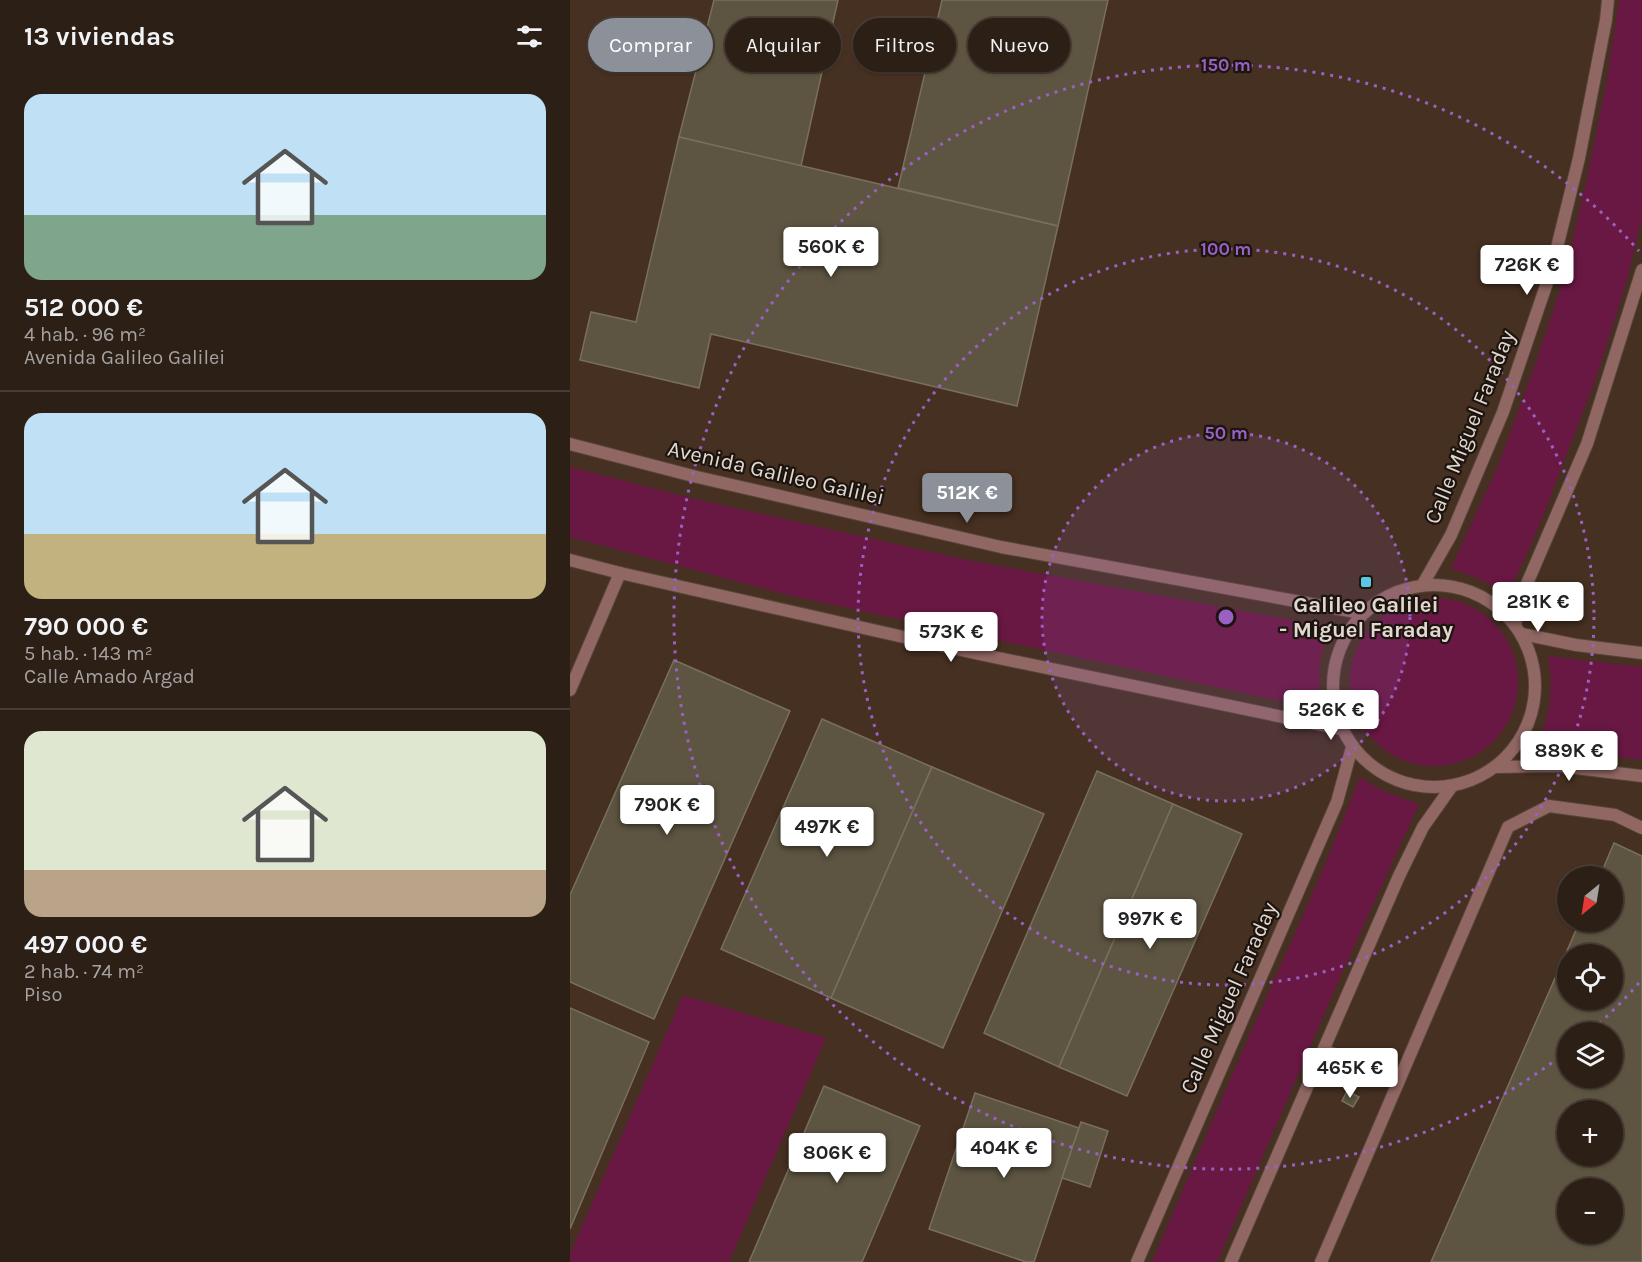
<!DOCTYPE html>
<html lang="es">
<head>
<meta charset="utf-8">
<style>
	:root { --surface:#2c1f16; --page:#34271f; --text:#f1f3f6; --muted:#a6a2a1; --line:#483d35; --accent:#8c9099 }
	body { margin:0; font-family:Karla,sans-serif; background:var(--page); color:var(--text); height:100vh; display:flex; flex-direction:column; font-size:22px; white-space:nowrap }
	* { box-sizing:border-box; margin:0 }
	p { font-size:20px; color:var(--muted) }
	.icon { flex:none; width:33px; height:33px; fill:none; stroke:currentColor; stroke-width:2; stroke-linecap:round; stroke-linejoin:round }
	.map { position:relative; flex:1; overflow:hidden }
	.side { display:flex; flex-direction:column; background:var(--surface); width:570px }
	.side>* { flex:none }
	.banner { position:absolute; left:18px; top:18px; width:570px; height:54px; display:flex; gap:12px }
	.needle { width:39px; rotate:210deg }
	.buttons { position:absolute; left:987px; top:866px; display:grid; gap:12px }
	.buttons a { display:grid; place-items:center; width:66px; height:66px; border-radius:50%; background:var(--surface); box-shadow:0 2px 4px #0004,0 0 0 2px var(--line); font-size:30px }
	.price { position:absolute; translate:-50% -51px; padding:0 14px; border-radius:6px; background:#fff; color:#222; font-size:20px; line-height:39px; filter:drop-shadow(0 2px 3px #0008) }
	.price::after { content:''; position:absolute; left:50%; top:36px; width:18px; height:14px; margin-left:-9px; background:inherit; clip-path:polygon(0 0,100% 0,50% 100%) }
	.price.current { background:var(--accent); color:#fff }
	ul { padding:0; list-style:none }
	li { display:grid; align-content:center; gap:12px; height:318px; padding:0 24px }
	li+li { border-top:2px solid var(--line) }
	li span { display:grid; place-items:center; height:186px; border-radius:18px; color:#555 }
	li>.icon { margin-inline-start:auto }
	span .icon { width:108px; height:108px; fill:#fffc; stroke-width:1 }
	li b { font-size:26px }
	h2 { display:flex; justify-content:space-between; align-items:center; height:72px; padding:0 24px; font-size:26px }
	.pill { padding:0 21px; border-radius:27px; background:var(--surface); box-shadow:0 2px 4px #0004,0 0 0 2px var(--line); font-size:21px; line-height:54px }
	.pill.current { background:var(--accent); color:#fff }
	main { display:flex; flex:1; min-height:0 }
	.map>svg:first-child { display:block }
	.built { fill:#463021; fill-rule:evenodd }
	.green { fill:#691843 }
	.building { fill:#5d5541; stroke:#78705c; stroke-width:1.5; fill-rule:evenodd }
	.lines { fill:none; stroke-linecap:round; stroke-linejoin:round }
	.lane-casing { stroke:#55453a; stroke-width:14 }
	.street-casing { stroke:#55453a; stroke-width:14 }
	.lane { stroke:#916763; stroke-width:12 }
	.street { stroke:#916763; stroke-width:12 }
	.ring { fill:none; stroke:#9a60c4; stroke-width:3; stroke-dasharray:3 6 }
	.poi-dot { fill:#59c8e4; stroke:#1b140f; stroke-width:2 }
	.labels { text-anchor:middle; dominant-baseline:central; stroke-width:4.5; stroke-linejoin:round; paint-order:stroke }
	.street-label { font-size:22px; fill:#e3d8d0; stroke:#1b140f }
	.poi-label { font-size:22px; font-weight:bold; fill:#e3d8d0; stroke:#1b140f }
	.centre { fill:#9a60c4; stroke:#1b140f; stroke-width:3 }
	.ring-label { font-size:18px; text-anchor:middle; font-weight:bold; fill:#9a60c4; stroke:#1b140f; stroke-width:4.5; stroke-linejoin:round; paint-order:stroke }
</style>
</head>
<body>
<main>
<section class="side">
<h2>13 viviendas<svg class="icon" aria-label="filters" viewBox="0 0 24 24"><path d="M4 7h16M4 17h16"/><circle cx="9" cy="7" r="2"/><circle cx="15" cy="17" r="2"/></svg></h2>
<ul>
<li><span style="background:linear-gradient(#bfe0f5 65%,#7fa58c 0)"><svg class="icon" aria-label="home" viewBox="0 0 24 24"><path d="M3 11l9-7 9 7M6 9v11h12V9"/></svg></span><div><b>512 000 €</b><p>4 hab. · 96 m²</p><p>Avenida Galileo Galilei</p></div></li>
<li><span style="background:linear-gradient(#bfe0f5 65%,#c2b280 0)"><svg class="icon" aria-label="home" viewBox="0 0 24 24"><path d="M3 11l9-7 9 7M6 9v11h12V9"/></svg></span><div><b>790 000 €</b><p>5 hab. · 143 m²</p><p>Calle Amado Argad</p></div></li>
<li><span style="background:linear-gradient(#dfe7d0 75%,#b9a48a 0)"><svg class="icon" aria-label="home" viewBox="0 0 24 24"><path d="M3 11l9-7 9 7M6 9v11h12V9"/></svg></span><div><b>497 000 €</b><p>2 hab. · 74 m²</p><p>Piso</p></div></li>
</ul>
</section>
<div class="map">
<svg width="1072" height="1262" viewBox="0 0 1072 1262">
	<rect width="100%" height="100%" fill="#3a291e"/>
	<path class="built" d="M 0,0 L 1072,0 L 1072,1262 L 0,1262 ZM 998,876 L 1042,876 L 1042,921 L 998,921 ZM 998,954 L 1042,954 L 1042,999 L 998,999 ZM 998,1032 L 1042,1032 L 1042,1077 L 998,1077 ZM 998,1110 L 1042,1110 L 1042,1155 L 998,1155 ZM 998,1188 L 1042,1188 L 1042,1233 L 998,1233 Z"/>
	<g class="green">
		<path d="M 1049,0 L 1072,0 L 1072,218 L 1057,280 L 1026,378 L 969,526 L 938,595 C 920,583 901,575 881,568 L 928,466 L 963,371 L 992,284 L 1017,179 L 1037,80 Z"/>
		<path d="M 0,467 L 125,499 L 397,560 L 764,628 C 744,658 748,676 753,710 L 218,595 L 0,537 Z"/>
		<circle cx="864" cy="682" r="84"/>
		<path d="M 978,656 L 1072,667 L 1072,760 L 967,747 C 980,712 984,693 978,656 Z"/>
		<path d="M 790,777 L 813,791 L 849,804 L 772,973 L 647,1262 L 582,1262 L 666,1066 L 750,877 Z"/>
		<path d="M 113,995 L 256,1038 L 159,1262 L 0,1262 L 0,1254 Z"/>
	</g>
	<g class="building">
		<path d="M 144,0 L 268,0 L 231,166 L 109,137 Z"/>
		<path d="M 372,0 L 538,0 L 488,226 L 328,188 Z"/>
		<path d="M 109,137 L 488,226 L 447,406 L 141,334 L 129,388 L 10,360 L 21,312 L 66,322 Z"/>
		<path d="M 104,660 L 220,711 L 84,1019 L 0,982 L 0,895 Z"/>
		<path d="M 252,719 L 362,767 L 261,998 L 151,949 Z"/>
		<path d="M 362,767 L 474,814 L 373,1048 L 261,998 Z"/>
		<path d="M 527,771 L 603,804 L 489,1067 L 414,1033 Z"/>
		<path d="M 603,804 L 672,834 L 557,1096 L 489,1067 Z"/>
		<path d="M 1044,843 L 1072,856 L 1072,1262 L 861,1262 L 1010,921 L 1042,921 L 1042,876 L 1030,876 ZM 998,954 L 1042,954 L 1042,999 L 998,999 ZM 998,1032 L 1042,1032 L 1042,1077 L 998,1077 ZM 998,1110 L 1042,1110 L 1042,1155 L 998,1155 ZM 998,1188 L 1042,1188 L 1042,1233 L 998,1233 Z"/>
		<path d="M 0,1008 L 79,1042 L 0,1229 Z"/>
		<path d="M 254,1086 L 350,1126 L 292,1262 L 179,1262 Z"/>
		<path d="M 777,1091 L 789,1097 L 783,1107 L 772,1101 Z"/>
		<path d="M 405,1093 L 509,1128 L 464,1262 L 456,1262 L 359,1229 Z"/>
		<path d="M 511,1122 L 538,1131 L 520,1187 L 492,1178 Z"/>
	</g>
	<g class="lines">
		<g class="lane-casing">
			<g id="lane">
				<path d="M 754,1050 L 828,1083"/>
				<path d="M 751,1262 L 938,827 L 979,806 L 1045,815 L 1072,828"/>
			</g>
		</g>
		<g class="street-casing">
			<g id="street">
				<path d="M 0,444 L 127,477 L 431,547 L 791,613"/>
				<path d="M 0,560 L 50,573 L 409,654 L 771,729"/>
				<path d="M 853,584 L 881,535 L 933,412 L 982,268 L 1009,158 L 1036,20 L 1038,0"/>
				<circle cx="864" cy="686" r="101"/>
				<path d="M 945,625 L 953,593 L 1017,444 L 1072,270"/>
				<path d="M 952,634 L 1006,645 L 1072,653"/>
				<path d="M 0,690 L 50,573"/>
				<path d="M 926,767 L 989,766 L 1072,776"/>
				<path d="M 567,1262 L 767,802 L 782,747"/>
				<path d="M 661,1262 L 829,876 L 853,827 L 882,786"/>
			</g>
		</g>
		<use href="#lane" class="lane"/>
		<use href="#street" class="street"/>
	</g>
	<circle cx="656" cy="617" r="184" fill="#9a60c4" fill-opacity=".12"/>
	<g class="ring">
		<circle cx="656" cy="617" r="184"/>
		<circle cx="656" cy="617" r="368"/>
		<path d="M1069 983A552 552 0 0 1 1022 1030M996 1052A552 552 0 1 1 1069 251"/>
	</g>
	<rect class="poi-dot" x="790" y="576" width="12" height="12" rx="3"/>
	<g class="labels">
		<g class="street-label">
			<text transform="translate(900 427) rotate(-68)">Calle Miguel Faraday</text>
			<text transform="translate(206 473) rotate(13)">Avenida Galileo Galilei</text>
			<text transform="translate(659 998) rotate(-66)">Calle Miguel Faraday</text>
		</g>
		<g class="poi-label">
			<text x="796" y="605">Galileo Galilei<tspan x="796" dy="25">- Miguel Faraday</tspan></text>
		</g>
	</g>
	<circle cx="656" cy="617" r="9" class="centre"/>
	<g class="ring-label">
		<text x="656" y="71">150 m</text>
		<text x="656" y="255">100 m</text>
		<text x="656" y="439">50 m</text>
	</g>
</svg>
<div class="buttons">
<a><svg class="needle" viewBox="-14 -14 28 28"><path d="M0-13l5 13h-10z" fill="#e53935"/><path d="M0 13l5-13h-10z" fill="#a6a2a1"/></svg></a>
<a><svg class="icon" aria-label="locate" viewBox="0 0 24 24"><circle cx="12" cy="12" r="6"/><path d="M12 2v4M12 18v4M2 12h4M18 12h4"/></svg></a>
<a><svg class="icon" aria-label="layers" viewBox="0 0 24 24"><path d="M12 4l9 5-9 5-9-5zM3 14l9 5 9-5"/></svg></a>
<a>+</a>
<a>−</a>
</div>
<b class="price" style="left:261px;top:278px">560K €</b>
<b class="price" style="left:957px;top:296px">726K €</b>
<b class="price current" style="left:397px;top:524px">512K €</b>
<b class="price" style="left:968px;top:633px">281K €</b>
<b class="price" style="left:381px;top:663px">573K €</b>
<b class="price" style="left:761px;top:741px">526K €</b>
<b class="price" style="left:999px;top:782px">889K €</b>
<b class="price" style="left:97px;top:836px">790K €</b>
<b class="price" style="left:257px;top:858px">497K €</b>
<b class="price" style="left:580px;top:950px">997K €</b>
<b class="price" style="left:780px;top:1099px">465K €</b>
<b class="price" style="left:434px;top:1179px">404K €</b>
<b class="price" style="left:267px;top:1184px">806K €</b>
<div class="banner">
<a class="pill current">Comprar</a>
<a class="pill">Alquilar</a>
<a class="pill">Filtros</a>
<a class="pill">Nuevo</a>
</div>
</div>
</main>
</body>
</html>
